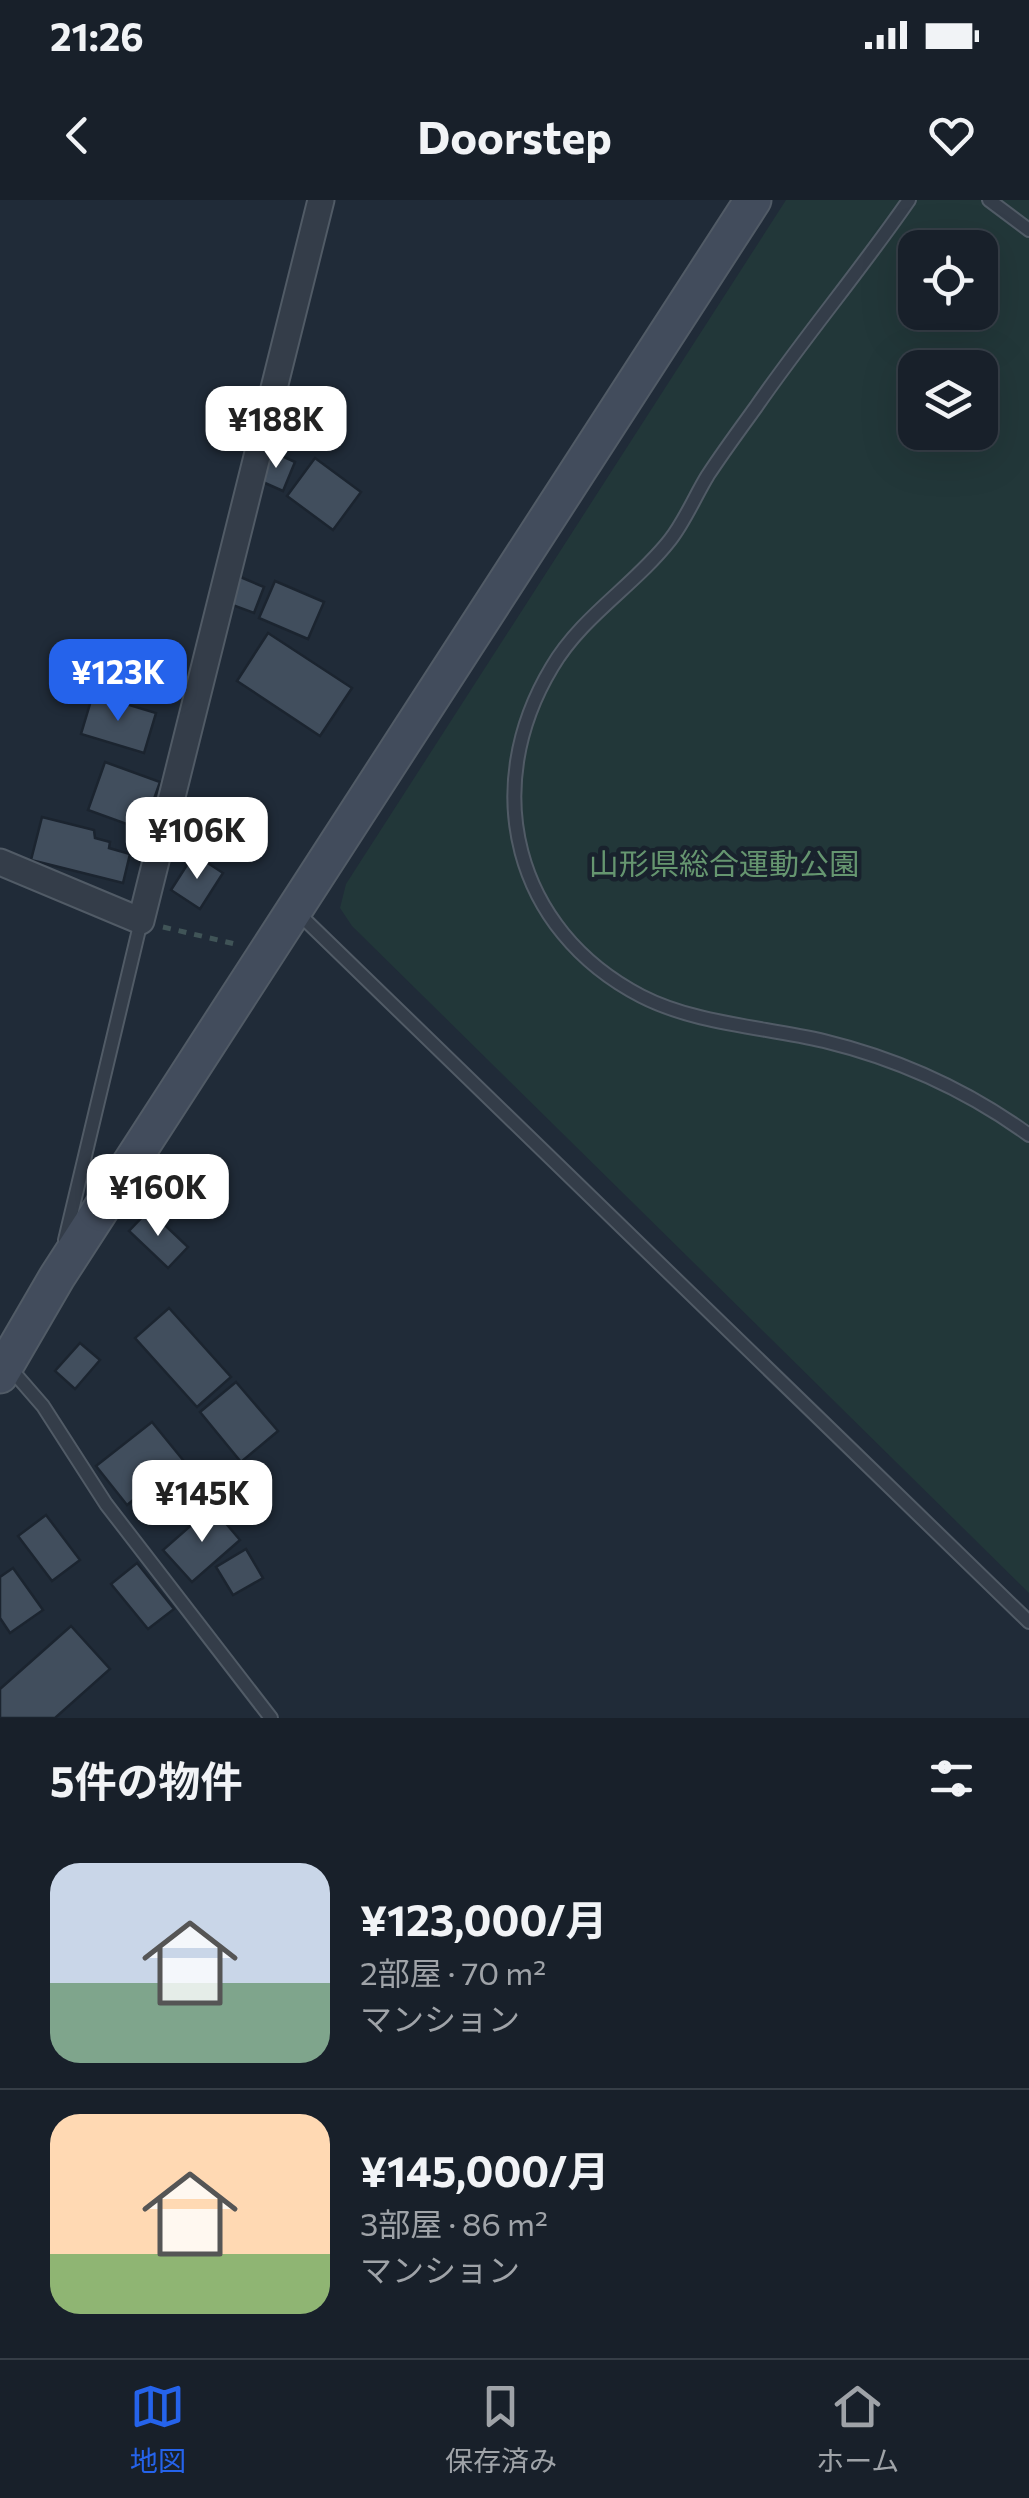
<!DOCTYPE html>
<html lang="ja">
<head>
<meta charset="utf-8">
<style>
	:root { --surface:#18202a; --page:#212832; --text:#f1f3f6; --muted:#9fa3a8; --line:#363e47; --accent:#2563eb }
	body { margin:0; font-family:Commissioner,"Noto Sans JP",sans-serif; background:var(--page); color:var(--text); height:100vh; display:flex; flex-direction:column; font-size:38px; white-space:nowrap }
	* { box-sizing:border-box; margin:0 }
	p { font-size:32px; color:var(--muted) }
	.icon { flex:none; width:55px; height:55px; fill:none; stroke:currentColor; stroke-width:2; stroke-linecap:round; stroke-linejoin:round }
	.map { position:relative; height:1518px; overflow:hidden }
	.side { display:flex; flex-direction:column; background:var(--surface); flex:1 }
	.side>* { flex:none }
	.controls { position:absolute; left:898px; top:30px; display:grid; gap:20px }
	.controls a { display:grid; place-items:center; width:100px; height:100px; border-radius:20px; background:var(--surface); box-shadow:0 10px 40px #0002,0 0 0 2px var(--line); font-size:50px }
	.price { position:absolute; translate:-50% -85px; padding:0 22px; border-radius:20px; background:#fff; color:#222; font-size:32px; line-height:65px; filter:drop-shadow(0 2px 5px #0008) }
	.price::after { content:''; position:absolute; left:50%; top:60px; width:30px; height:22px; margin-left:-15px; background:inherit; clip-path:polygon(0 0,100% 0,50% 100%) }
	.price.current { background:var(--accent); color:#fff }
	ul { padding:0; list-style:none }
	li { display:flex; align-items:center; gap:30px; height:250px; padding:0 50px }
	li+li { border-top:2px solid var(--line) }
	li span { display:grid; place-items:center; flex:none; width:280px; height:200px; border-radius:30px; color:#555 }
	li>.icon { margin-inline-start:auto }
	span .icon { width:120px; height:120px; fill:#fffc; stroke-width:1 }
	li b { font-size:42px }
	h2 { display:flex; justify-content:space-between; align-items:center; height:120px; padding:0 50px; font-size:42px }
	.status { display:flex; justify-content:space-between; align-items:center; height:70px; padding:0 50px; background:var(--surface); direction:ltr }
	.status svg { height:28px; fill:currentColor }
	header { display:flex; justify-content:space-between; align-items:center; height:130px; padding:0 50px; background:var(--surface); font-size:45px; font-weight:700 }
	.tab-bar { display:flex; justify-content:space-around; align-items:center; height:140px; border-top:2px solid var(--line); background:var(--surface); font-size:28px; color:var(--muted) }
	.tab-bar a { display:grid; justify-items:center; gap:5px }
	.tab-bar .current { color:var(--accent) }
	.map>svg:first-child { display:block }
	.green { fill:#223739; fill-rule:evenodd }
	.building { fill:#414e5d; stroke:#1b242f; stroke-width:2.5 }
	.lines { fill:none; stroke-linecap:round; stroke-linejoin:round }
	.lane-casing { stroke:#515b66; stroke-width:16 }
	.street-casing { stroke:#515b66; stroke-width:29 }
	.secondary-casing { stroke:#515b66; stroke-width:39 }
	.path { stroke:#405457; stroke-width:5; stroke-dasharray:8 8; stroke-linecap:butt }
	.lane { stroke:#343d49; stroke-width:12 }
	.street { stroke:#343d49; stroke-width:25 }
	.secondary { stroke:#424c5c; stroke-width:35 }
	.labels { text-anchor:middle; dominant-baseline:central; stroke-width:9; stroke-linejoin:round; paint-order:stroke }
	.park-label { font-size:30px; fill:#669670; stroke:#19222d }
</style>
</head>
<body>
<div class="status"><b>21:26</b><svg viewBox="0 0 49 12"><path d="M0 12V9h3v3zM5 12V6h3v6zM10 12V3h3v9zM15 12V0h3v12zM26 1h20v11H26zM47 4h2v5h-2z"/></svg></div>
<header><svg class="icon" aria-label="back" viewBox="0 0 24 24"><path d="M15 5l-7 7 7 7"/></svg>Doorstep<svg class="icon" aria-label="heart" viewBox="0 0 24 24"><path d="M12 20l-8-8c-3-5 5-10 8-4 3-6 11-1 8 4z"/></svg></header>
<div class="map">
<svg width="1029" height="1518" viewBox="0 0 1029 1518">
	<rect width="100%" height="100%" fill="#202b38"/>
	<path class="green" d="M 786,0 L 1029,0 L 1029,1393 L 352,726 L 340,708 L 346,684 ZM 915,48 L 980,48 L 980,112 L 915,112 ZM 915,168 L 980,168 L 980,232 L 915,232 Z"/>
	<g class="building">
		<path d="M 269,250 L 295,262 L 283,291 L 256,279 Z"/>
		<path d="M 315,258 L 361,292 L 333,330 L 287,296 Z"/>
		<path d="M 238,376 L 264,387 L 254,413 L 227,403 Z"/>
		<path d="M 275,381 L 324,402 L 308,439 L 259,418 Z"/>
		<path d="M 268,433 L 352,488 L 320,536 L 237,481 Z"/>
		<path d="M 93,494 L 156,513 L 144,553 L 81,534 Z"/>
		<path d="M 105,562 L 160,582 L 143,630 L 88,610 Z"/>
		<path d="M 42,617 L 94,630 L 95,638 L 110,642 L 109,648 L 130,654 L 123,683 L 31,660 Z"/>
		<path d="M 194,654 L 223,673 L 200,709 L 171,690 Z"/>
		<path d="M 149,1010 L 188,1047 L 168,1068 L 129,1031 Z"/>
		<path d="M 169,1108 L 231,1177 L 197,1207 L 135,1138 Z"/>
		<path d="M 80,1143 L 100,1160 L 75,1189 L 55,1171 Z"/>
		<path d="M 236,1182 L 278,1231 L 241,1262 L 200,1212 Z"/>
		<path d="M 152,1222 L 183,1260 L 127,1305 L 96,1266 Z"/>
		<path d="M 212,1307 L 240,1340 L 192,1382 L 163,1350 Z"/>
		<path d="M 46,1315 L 80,1360 L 52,1381 L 18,1336 Z"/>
		<path d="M 246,1349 L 263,1378 L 233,1395 L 216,1367 Z"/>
		<path d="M 137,1363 L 174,1409 L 148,1429 L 111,1384 Z"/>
		<path d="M 13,1368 L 43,1410 L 10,1433 L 0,1418 L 0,1377 Z"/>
		<path d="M 71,1426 L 110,1469 L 55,1518 L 0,1518 L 0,1489 Z"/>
	</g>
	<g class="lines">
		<g class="lane-casing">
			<g id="lane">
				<path d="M 909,0 C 860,71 805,136 756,207 C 740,229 723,252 708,275 C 695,296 685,321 670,340 C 634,386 582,416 552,467 C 479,588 514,730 641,796 C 695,824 765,827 824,841 C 898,859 967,890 1029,935"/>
				<path d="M 989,0 L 1029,30"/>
				<path d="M 295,710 L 1029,1422"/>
				<path d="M 65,1040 L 141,721"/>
				<path d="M 10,1168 L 43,1206 L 106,1304 L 271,1518"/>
			</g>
		</g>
		<g class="street-casing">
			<path id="street" d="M 0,662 L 141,721 L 321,0"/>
		</g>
		<g class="secondary-casing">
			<path id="secondary" d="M 0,1175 L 57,1077 L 753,0"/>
		</g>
		<path class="path" d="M 163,727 L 235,744"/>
		<use href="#lane" class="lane"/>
		<use href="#street" class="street"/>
		<use href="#secondary" class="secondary"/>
	</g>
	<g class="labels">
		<g class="park-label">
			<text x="724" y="662">山形県総合運動公園</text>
		</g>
	</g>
</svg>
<div class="controls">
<a><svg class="icon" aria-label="locate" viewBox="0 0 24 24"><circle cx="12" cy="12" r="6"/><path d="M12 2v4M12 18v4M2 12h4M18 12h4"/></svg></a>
<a><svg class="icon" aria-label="layers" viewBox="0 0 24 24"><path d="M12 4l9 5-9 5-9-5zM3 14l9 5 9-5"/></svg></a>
</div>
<b class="price" style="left:276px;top:271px">¥188K</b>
<b class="price current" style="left:118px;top:524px">¥123K</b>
<b class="price" style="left:197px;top:682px">¥106K</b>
<b class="price" style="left:158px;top:1039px">¥160K</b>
<b class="price" style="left:202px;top:1345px">¥145K</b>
</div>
<section class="side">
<h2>5件の物件<svg class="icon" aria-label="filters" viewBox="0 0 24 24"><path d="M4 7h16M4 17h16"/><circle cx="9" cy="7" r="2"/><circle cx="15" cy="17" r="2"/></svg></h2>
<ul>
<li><span style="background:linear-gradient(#c9d6e8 60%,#7fa58c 0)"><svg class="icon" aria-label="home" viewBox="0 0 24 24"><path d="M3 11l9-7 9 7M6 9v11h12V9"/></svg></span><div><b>¥123,000/月</b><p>2部屋 · 70 m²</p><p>マンション</p></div></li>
<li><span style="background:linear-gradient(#ffd9b3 70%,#8fb573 0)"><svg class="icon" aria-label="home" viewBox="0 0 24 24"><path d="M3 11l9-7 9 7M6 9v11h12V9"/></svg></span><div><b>¥145,000/月</b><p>3部屋 · 86 m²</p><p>マンション</p></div></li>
</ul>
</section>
<nav class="tab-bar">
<a class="current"><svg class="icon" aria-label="map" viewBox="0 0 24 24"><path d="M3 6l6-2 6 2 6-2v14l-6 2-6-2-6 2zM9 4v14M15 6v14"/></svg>地図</a>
<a><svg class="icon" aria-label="saved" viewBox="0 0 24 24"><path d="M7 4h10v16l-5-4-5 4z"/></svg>保存済み</a>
<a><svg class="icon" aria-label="home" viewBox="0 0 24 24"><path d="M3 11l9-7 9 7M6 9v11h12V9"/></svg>ホーム</a>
</nav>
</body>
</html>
